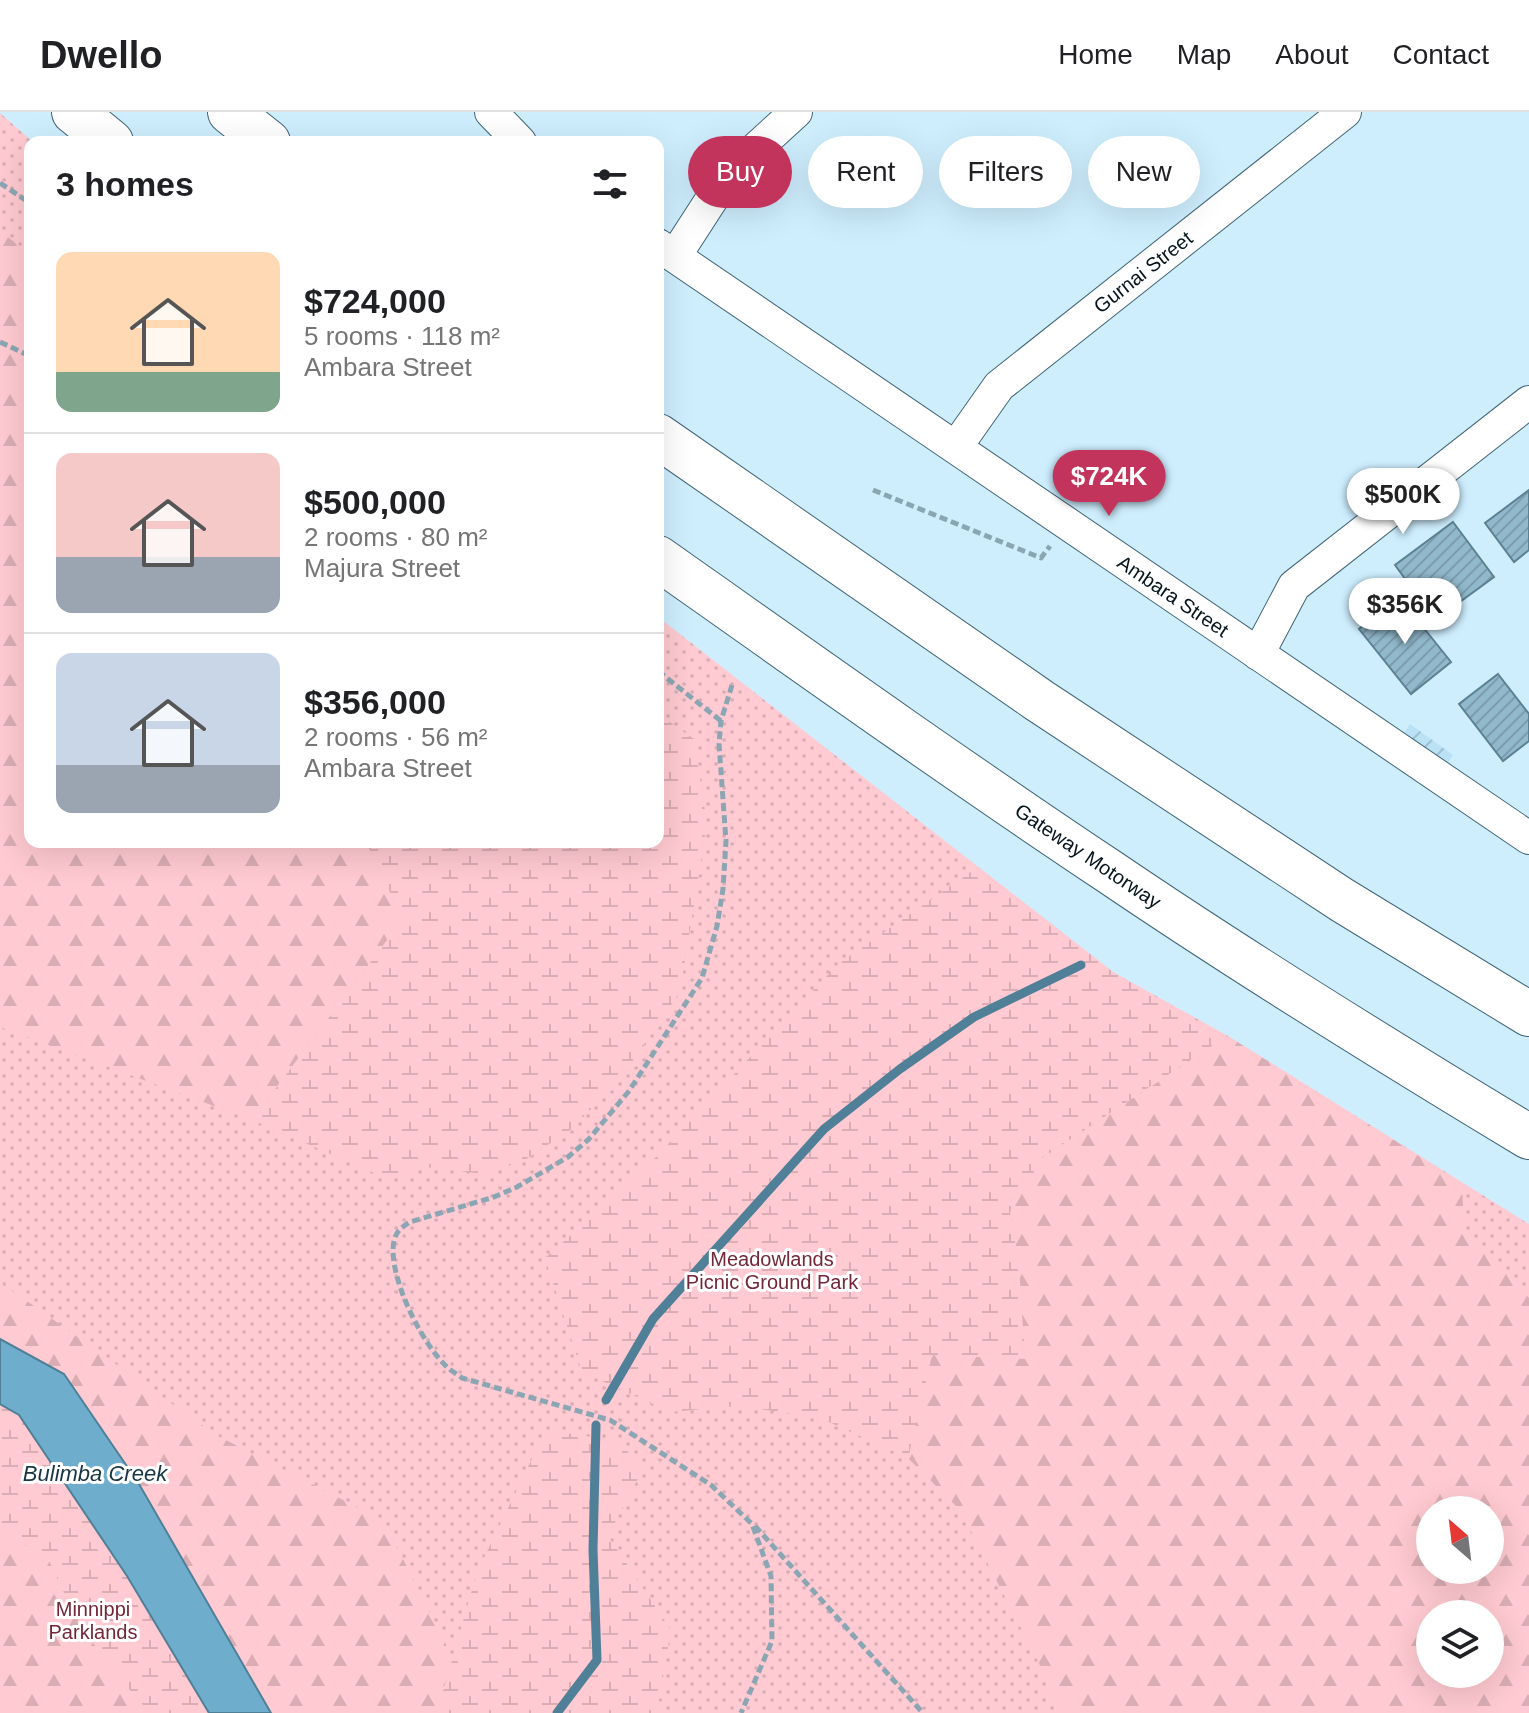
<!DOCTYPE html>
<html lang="en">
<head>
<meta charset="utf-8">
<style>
	:root { --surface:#fff; --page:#f2f2f2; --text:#202124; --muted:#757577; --line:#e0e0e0; --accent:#c3345c }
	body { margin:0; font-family:Helvetica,sans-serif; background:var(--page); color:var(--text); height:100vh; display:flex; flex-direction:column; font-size:30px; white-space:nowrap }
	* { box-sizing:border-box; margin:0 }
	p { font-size:26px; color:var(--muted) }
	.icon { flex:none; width:44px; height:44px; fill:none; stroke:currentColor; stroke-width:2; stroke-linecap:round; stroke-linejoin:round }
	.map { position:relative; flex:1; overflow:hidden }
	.side { position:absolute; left:24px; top:24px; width:640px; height:712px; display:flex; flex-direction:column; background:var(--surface); border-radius:16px; box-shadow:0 8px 32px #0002 }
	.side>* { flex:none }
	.banner { position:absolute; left:688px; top:24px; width:720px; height:72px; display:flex; gap:16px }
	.needle { width:52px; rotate:332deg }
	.tools { position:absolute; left:1416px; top:1384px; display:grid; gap:16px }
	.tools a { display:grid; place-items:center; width:88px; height:88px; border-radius:50%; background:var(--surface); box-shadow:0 8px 32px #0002; font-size:40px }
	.price { position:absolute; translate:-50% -68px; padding:0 18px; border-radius:28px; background:#fff; color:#222; font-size:26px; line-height:52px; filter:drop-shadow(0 2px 4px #0008) }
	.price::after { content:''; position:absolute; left:50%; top:48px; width:24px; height:18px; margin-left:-12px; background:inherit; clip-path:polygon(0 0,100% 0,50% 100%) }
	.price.selected { background:var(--accent); color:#fff }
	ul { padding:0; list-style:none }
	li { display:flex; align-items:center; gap:24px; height:200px; padding:0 32px }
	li+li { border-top:2px solid var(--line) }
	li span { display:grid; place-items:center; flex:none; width:224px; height:160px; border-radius:16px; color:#555 }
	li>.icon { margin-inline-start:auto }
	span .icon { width:96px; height:96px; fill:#fffc; stroke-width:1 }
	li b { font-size:34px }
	h2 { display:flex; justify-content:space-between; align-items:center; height:96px; padding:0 32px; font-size:34px }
	.chip { padding:0 28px; border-radius:36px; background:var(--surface); box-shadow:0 8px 32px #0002; font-size:28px; line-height:72px }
	.chip.selected { background:var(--accent); color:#fff }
	header { display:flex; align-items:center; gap:48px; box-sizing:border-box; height:112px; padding:0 40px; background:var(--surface); border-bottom:2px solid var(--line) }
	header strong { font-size:38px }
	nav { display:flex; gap:44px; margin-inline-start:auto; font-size:28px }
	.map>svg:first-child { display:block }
	.industrial { fill:url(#industrial-furrows) }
	.grass { fill:url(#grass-dots); fill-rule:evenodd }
	.forest { fill:url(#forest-firs); fill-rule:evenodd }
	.wetland { fill:url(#wetland-marsh) }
	.water { fill:#6eaecc; stroke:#4f8097; stroke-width:2 }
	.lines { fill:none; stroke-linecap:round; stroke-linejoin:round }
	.stream { stroke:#4f8097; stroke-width:9 }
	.building { fill:url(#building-hatch); stroke:#5c8193; stroke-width:2 }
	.minor-casing { stroke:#416576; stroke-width:34 }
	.motorway-casing { stroke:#416576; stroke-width:46 }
	.path { stroke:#8ba6b3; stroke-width:5; stroke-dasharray:8 4; stroke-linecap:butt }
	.minor { stroke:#fff; stroke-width:32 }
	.motorway { stroke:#fff; stroke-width:44 }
	.labels { text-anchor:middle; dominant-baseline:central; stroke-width:6; stroke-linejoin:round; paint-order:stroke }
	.street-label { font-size:20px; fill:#06151c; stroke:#fff }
	.park-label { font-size:20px; fill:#732638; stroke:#fff }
	.water-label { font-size:22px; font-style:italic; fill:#173543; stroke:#fff }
</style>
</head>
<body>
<header>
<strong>Dwello</strong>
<nav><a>Home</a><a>Map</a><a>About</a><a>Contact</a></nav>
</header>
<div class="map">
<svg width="1529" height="1601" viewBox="0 0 1529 1601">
	<defs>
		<pattern id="industrial-furrows" width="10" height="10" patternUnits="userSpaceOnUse" patternTransform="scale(2)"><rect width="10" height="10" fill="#bbe1f5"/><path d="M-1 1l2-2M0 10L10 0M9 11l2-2" fill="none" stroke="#9fc0d1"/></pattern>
		<pattern id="grass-dots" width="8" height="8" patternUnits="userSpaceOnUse" patternTransform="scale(2)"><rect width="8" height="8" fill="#ffcad1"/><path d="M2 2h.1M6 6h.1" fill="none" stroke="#d9adb3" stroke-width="1.8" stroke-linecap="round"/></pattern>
		<pattern id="forest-firs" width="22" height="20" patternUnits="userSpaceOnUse" patternTransform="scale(2)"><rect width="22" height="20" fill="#ffcad1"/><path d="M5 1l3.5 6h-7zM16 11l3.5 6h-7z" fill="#d9adb3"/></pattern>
		<pattern id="wetland-marsh" width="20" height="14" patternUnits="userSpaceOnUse" patternTransform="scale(2)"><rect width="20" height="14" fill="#ffcad1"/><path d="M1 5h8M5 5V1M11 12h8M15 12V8" fill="none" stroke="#d9adb3"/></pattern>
		<pattern id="building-hatch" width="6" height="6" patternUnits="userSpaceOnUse" patternTransform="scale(2)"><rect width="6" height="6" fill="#91b8cb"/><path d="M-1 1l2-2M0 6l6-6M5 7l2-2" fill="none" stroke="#7c9dae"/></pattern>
	</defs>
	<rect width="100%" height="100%" fill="#ceeefe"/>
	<path class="industrial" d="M 1410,612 L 1453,643 L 1431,675 L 1387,645 Z"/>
	<path class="grass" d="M 0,1 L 33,30 L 30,30 L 30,730 L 658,730 L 658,505 L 1113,860 L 1228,924 L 1529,1112 L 1529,1601 L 0,1601 ZM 1430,1398 L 1490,1398 L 1490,1458 L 1430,1458 ZM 1430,1502 L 1490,1502 L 1490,1562 L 1430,1562 Z"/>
	<g class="forest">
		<path d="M 0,119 L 30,142 L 30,730 L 366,730 L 403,807 L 252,1008 L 0,915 Z"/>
		<path d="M 1228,924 L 1462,1071 L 1464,1118 L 1529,1186 L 1529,1601 L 1058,1601 L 1039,1551 L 960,1398 L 908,1346 L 931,1243 L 1019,1154 L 1010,1100 L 1042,1046 ZM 1430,1398 L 1490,1398 L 1490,1458 L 1430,1458 ZM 1430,1502 L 1490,1502 L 1490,1562 L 1430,1562 Z"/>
		<path d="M 0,1170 L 216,1323 L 384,1409 L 453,1547 L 436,1601 L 271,1601 L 139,1372 L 0,1228 Z"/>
		<path d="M 0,1420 L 47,1444 L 79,1513 L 137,1587 L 151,1601 L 0,1601 Z"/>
	</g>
	<g class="wetland">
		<path d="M 658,602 L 694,627 L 707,711 L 680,880 L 618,970 L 569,1019 L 523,1049 L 484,1062 L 425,1055 L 388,1067 L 252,1008 L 403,807 L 366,730 L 658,730 Z"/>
		<path d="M 978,755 L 1113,860 L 1225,925 L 1042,1046 L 1010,1100 L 1019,1154 L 1025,1247 L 932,1243 L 908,1346 L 818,1305 L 737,1294 L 671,1300 L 582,1260 L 545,1146 L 637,1065 L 838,852 Z"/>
		<path d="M 0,1292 L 19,1303 L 127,1464 L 209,1601 L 151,1601 L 137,1587 L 79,1513 L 47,1444 L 0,1420 Z"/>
		<path d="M 546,1318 L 618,1329 L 643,1357 L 608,1424 L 671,1518 L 657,1601 L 437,1601 L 477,1460 Z"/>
	</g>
	<path class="water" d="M 0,1227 L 64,1262 L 139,1372 L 271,1601 L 209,1601 L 127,1464 L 19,1303 L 0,1292 Z"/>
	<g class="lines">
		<g class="stream">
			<path d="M 606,1288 L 653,1207 L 824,1017 L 900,957 L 974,905 L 1081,853"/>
			<path d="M 557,1601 L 597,1548 L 593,1438 L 596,1313"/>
		</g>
	</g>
	<g class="building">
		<path d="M 1529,378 L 1529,438 L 1514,450 L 1485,411 Z"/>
		<path d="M 1453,410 L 1494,465 L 1435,508 L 1395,453 Z"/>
		<path d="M 1399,485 L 1451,550 L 1411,582 L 1359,517 Z"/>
		<path d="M 1498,562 L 1529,602 L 1529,629 L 1503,649 L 1459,592 Z"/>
	</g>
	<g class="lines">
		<g class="minor-casing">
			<g id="minor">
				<path d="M 491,0 L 520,30"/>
				<path d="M 658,133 L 1529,726"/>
				<path d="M 675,144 L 728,62 L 796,0"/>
				<path d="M 956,335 L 999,274 L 1345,0"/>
				<path d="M 1258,542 L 1294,474 L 1529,290"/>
			</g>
		</g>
		<g class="motorway-casing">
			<g id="motorway">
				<path d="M 74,0 L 111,30"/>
				<path d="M 230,0 L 268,30"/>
				<path d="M 658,324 L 1040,589 L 1342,788 L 1529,902"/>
				<path d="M 658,446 C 808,552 957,658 1110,760 C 1247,853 1388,940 1529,1025"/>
			</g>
		</g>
		<g class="path">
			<path d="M 0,71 L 30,91"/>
			<path d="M 0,230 L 30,244"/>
			<path d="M 873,378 L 1041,446 L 1050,434"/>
			<path d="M 658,559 L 721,609"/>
			<path d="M 732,573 L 721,609 L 719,632 L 726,729 L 723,777 L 717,814 L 702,866 L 629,979 L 589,1027 L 568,1045 L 517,1075 L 494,1085 L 410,1110 C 402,1115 396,1119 394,1129 C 387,1163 422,1232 447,1255 C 451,1259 457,1262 462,1266 L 610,1308 L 711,1373 L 752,1412 L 771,1464 L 772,1529 L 741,1601"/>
			<path d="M 755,1414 L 923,1601"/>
		</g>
		<use href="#minor" class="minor"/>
		<use href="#motorway" class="motorway"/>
	</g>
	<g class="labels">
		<g class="street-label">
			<text transform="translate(1143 160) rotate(-38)">Gurnai Street</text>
			<text transform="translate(1173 484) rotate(34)">Ambara Street</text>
			<text transform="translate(1088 744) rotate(34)">Gateway Motorway</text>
		</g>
		<g class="park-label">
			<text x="772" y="1147">Meadowlands<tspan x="772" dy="23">Picnic Ground Park</tspan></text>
			<text x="93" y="1497">Minnippi<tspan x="93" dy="23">Parklands</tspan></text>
		</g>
		<g class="water-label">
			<text x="95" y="1361">Bulimba Creek</text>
		</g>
	</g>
</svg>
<div class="tools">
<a><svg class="needle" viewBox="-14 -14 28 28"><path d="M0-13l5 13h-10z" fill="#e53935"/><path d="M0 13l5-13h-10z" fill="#757577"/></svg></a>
<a><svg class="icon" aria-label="layers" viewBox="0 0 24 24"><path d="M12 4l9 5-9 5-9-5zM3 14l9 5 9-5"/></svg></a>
</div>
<b class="price selected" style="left:1109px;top:406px">$724K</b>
<b class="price" style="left:1403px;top:424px">$500K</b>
<b class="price" style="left:1405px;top:534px">$356K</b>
<div class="banner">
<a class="chip selected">Buy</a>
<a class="chip">Rent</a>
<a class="chip">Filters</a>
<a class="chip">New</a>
</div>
<section class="side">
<h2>3 homes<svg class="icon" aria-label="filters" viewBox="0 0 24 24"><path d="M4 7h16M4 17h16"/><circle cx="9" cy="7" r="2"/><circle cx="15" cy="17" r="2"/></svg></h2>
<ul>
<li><span style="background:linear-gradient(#ffd9b3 75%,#7fa58c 0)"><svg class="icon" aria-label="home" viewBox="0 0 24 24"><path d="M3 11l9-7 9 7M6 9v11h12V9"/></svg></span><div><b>$724,000</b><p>5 rooms · 118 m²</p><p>Ambara Street</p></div></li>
<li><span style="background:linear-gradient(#f6c9c9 65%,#9aa5b1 0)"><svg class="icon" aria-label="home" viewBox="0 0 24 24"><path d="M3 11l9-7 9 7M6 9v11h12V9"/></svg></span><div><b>$500,000</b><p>2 rooms · 80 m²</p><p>Majura Street</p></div></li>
<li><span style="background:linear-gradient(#c9d6e8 70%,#9aa5b1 0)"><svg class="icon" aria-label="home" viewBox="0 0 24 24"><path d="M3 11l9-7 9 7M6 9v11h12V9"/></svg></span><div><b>$356,000</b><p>2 rooms · 56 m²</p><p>Ambara Street</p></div></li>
</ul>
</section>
</div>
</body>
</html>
